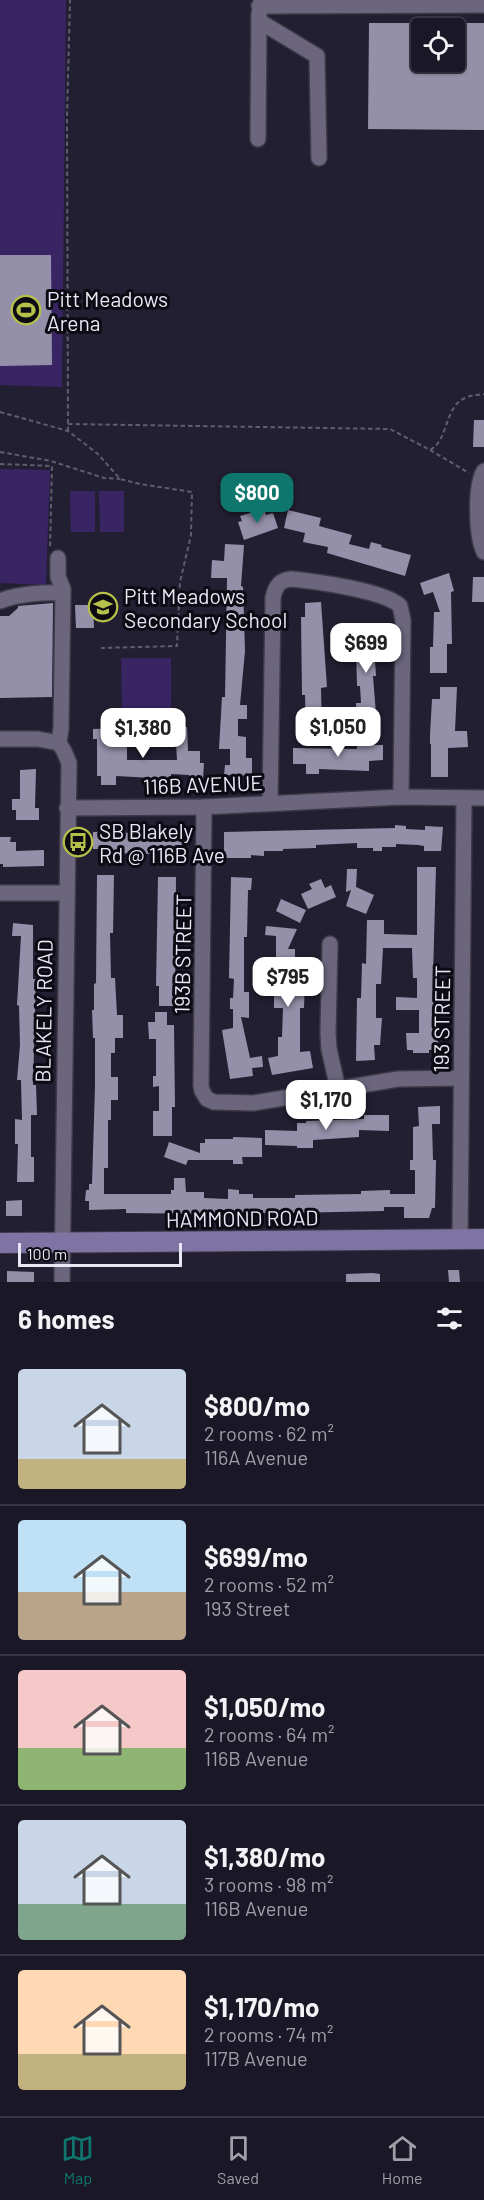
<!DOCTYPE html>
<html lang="en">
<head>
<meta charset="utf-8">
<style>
	:root { --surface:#1a1726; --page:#23202e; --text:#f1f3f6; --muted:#9f9fa7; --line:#383643; --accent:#0f766e }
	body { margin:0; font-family:Barlow,sans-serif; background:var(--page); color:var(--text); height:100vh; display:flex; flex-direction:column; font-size:22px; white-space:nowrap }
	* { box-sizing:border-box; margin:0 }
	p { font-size:20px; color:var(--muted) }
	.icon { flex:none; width:33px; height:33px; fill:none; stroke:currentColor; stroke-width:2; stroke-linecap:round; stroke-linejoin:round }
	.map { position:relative; height:1282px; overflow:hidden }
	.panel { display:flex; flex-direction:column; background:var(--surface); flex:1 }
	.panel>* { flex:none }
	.tools { position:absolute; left:411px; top:18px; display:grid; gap:12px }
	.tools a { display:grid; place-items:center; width:54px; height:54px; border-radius:6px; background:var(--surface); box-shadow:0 2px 4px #0004,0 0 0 2px var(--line); font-size:30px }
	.scale { position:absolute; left:18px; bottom:15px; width:164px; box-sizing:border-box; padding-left:6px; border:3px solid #e9e7f4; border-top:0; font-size:16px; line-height:21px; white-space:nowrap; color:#e9e7f4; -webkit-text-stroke:4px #0c0a13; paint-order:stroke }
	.price { position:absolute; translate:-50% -51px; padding:0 14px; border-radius:12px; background:#fff; color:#222; font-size:20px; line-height:39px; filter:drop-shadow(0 2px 3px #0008) }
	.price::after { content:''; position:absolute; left:50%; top:36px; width:18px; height:14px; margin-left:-9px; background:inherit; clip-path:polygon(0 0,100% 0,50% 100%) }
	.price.active { background:var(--accent); color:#fff }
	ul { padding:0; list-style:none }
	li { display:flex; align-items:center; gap:18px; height:150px; padding:0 18px }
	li+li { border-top:2px solid var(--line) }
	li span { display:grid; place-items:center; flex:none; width:168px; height:120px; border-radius:6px; color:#555 }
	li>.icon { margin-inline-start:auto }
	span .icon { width:72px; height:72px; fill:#fffc; stroke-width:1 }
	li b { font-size:26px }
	h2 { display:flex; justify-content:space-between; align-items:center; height:72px; padding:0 18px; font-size:26px }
	.menu { display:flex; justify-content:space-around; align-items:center; height:84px; border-top:2px solid var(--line); background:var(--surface); font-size:16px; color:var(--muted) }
	.menu a { display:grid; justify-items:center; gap:3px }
	.menu .active { color:var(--accent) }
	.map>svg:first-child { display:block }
	.green { fill:#392464 }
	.building { fill:#9590a9 }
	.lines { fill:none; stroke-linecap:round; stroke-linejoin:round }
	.minor-casing { stroke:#3d3949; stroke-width:18 }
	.major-casing { stroke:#3d3949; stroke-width:22 }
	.path { stroke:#605d6e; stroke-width:2; stroke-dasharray:4.5 3; stroke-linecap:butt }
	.minor { stroke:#6b667d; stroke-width:15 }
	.major { stroke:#7e73a2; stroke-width:20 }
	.labels { text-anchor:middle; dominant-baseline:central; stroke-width:6; stroke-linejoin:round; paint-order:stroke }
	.poi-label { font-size:21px; fill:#e9e7f4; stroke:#0c0a13; text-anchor:start }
	.street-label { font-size:21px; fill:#e9e7f4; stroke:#0c0a13 }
</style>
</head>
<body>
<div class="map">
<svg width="484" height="1282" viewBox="0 0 484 1282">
	<rect width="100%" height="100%" fill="#231f32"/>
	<g class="green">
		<path d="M 0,0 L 66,0 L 62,387 L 0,385 Z"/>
		<path d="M 0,469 L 50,470 L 46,585 L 0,583 Z"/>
		<path d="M 70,491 L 95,491 L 95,532 L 71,532 Z"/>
		<path d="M 99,491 L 124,491 L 124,532 L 100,532 Z"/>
		<path d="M 121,658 L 171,658 L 171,715 L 122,716 Z"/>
	</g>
	<g class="building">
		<path d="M 369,23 L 422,23 L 422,62 L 454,62 L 454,23 L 484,23 L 484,130 L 368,129 Z"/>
		<path d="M 0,255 L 51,255 L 52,365 L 0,366 Z"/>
		<path d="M 474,420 L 484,420 L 484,447 L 473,447 Z"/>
		<path d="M 264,509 L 266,515 L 273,513 L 278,528 L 244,540 L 238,522 L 242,521 L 240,516 Z"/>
		<path d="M 288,510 L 321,518 L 319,526 L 352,535 L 349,544 L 369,549 L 371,542 L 382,545 L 381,547 L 411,555 L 405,576 L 327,553 L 328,547 L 303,542 L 305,533 L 284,528 Z"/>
		<path d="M 225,544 L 244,545 L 241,586 L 243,587 L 245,651 L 240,705 L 247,705 L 247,719 L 238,719 L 238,736 L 246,737 L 246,758 L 252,758 L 252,776 L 224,775 L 225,765 L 230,765 L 230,749 L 219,749 L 222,697 L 225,697 L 227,578 L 211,578 L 212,560 L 224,561 Z"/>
		<path d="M 449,573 L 454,591 L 451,592 L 452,644 L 447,644 L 447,673 L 430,673 L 430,647 L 433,647 L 434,612 L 440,612 L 433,592 L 424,595 L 420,583 Z"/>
		<path d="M 473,577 L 484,577 L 484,602 L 472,602 Z"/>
		<path d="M 321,602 L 327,687 L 321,688 L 322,732 L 306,732 L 305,695 L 302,695 L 301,617 L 305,617 L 305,603 Z"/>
		<path d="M 53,603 L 52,697 L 0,698 L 0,616 L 9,616 L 18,608 L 18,606 Z"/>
		<path d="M 75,605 L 93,605 L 94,628 L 76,628 Z"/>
		<path d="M 353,623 L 367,626 L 368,623 L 379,625 L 371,661 L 375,661 L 376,676 L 373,676 L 377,727 L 357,728 L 356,703 L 361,703 L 360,686 L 357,686 L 356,646 L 358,637 L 350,635 Z"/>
		<path d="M 440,687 L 457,687 L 455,731 L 467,731 L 468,747 L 448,748 L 448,777 L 431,777 L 431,744 L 430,744 L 430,735 L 432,699 L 440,699 Z"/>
		<path d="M 175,727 L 187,727 L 188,751 L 200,751 L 200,763 L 204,763 L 203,779 L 189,779 L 189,775 L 171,774 L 171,779 L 116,776 L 116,785 L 101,785 L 101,776 L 97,776 L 97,739 L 93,739 L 93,729 L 117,728 L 118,741 L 127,741 L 127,760 L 177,760 Z"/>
		<path d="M 357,745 L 383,745 L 383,760 L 369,761 L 369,771 L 319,769 L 319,774 L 306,774 L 306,764 L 293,764 L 293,748 L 357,749 Z"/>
		<path d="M 36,769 L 35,808 L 39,808 L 39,820 L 16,820 L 16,810 L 12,810 L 12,799 L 20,799 L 20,770 Z"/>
		<path d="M 395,825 L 406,826 L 406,829 L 425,830 L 425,826 L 443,827 L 441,851 L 424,851 L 424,846 L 418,845 L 396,844 L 396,847 L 382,847 L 382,851 L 373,851 L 373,848 L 357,848 L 357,843 L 316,845 L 316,848 L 283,849 L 283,851 L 264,851 L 264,856 L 251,855 L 251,858 L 224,858 L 224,832 L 395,828 Z"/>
		<path d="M 93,832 L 183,834 L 184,852 L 153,853 L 153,854 L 110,853 L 110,849 L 93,849 Z"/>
		<path d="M 0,837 L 11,837 L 10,842 L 16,842 L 16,851 L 44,850 L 44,866 L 3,867 L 3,864 L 0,864 Z"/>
		<path d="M 417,867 L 436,867 L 433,976 L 435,976 L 436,1033 L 438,1033 L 438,1050 L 429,1050 L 429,1053 L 413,1053 L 413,1050 L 407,1050 L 406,1033 L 419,1033 L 419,1010 L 396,1010 L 396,997 L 417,998 L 417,978 L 413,978 L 412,948 L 383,948 L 381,984 L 376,984 L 376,1018 L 382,1018 L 380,1045 L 374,1045 L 375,1060 L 356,1061 L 357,998 L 361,998 L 362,963 L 366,964 L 367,920 L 384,920 L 384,934 L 417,935 Z"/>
		<path d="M 347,869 L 357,869 L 356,887 L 374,895 L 366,914 L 346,906 L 351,890 L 346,892 Z"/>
		<path d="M 97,875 L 114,875 L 113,933 L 110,933 L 111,978 L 115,978 L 117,1015 L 123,1015 L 123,1038 L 115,1038 L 115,1053 L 111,1053 L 111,1077 L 118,1077 L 118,1100 L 111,1100 L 111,1120 L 108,1120 L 108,1168 L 104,1168 L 104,1194 L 171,1194 L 171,1190 L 174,1190 L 174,1178 L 185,1178 L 186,1192 L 204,1192 L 204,1198 L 228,1199 L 228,1189 L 239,1190 L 239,1194 L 253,1194 L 253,1198 L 295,1198 L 295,1195 L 361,1194 L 361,1191 L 390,1190 L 390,1194 L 415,1194 L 415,1170 L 410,1170 L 410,1160 L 413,1160 L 413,1127 L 419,1126 L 418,1107 L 440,1106 L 440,1124 L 432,1124 L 433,1160 L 436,1160 L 435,1208 L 432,1208 L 429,1218 L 404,1218 L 404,1207 L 384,1207 L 384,1211 L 289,1213 L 263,1213 L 263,1210 L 245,1210 L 245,1213 L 234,1213 L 234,1210 L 215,1210 L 215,1214 L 126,1213 L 126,1209 L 89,1210 L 89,1201 L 85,1201 L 86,1190 L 89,1190 L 89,1184 L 92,1184 L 95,1087 L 95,1038 L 93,1038 L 92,1010 L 94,1010 L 94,984 L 96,983 Z"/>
		<path d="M 158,877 L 176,877 L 175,1006 L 159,1006 L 159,986 L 156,986 Z"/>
		<path d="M 231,877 L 252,878 L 251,890 L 248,890 L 247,937 L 244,937 L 244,992 L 249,992 L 249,1018 L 241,1017 L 250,1058 L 262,1056 L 263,1067 L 252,1068 L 253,1076 L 230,1079 L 222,1030 L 233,1028 L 233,1009 L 230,1009 L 230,998 L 233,998 L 234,979 L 229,978 Z"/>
		<path d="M 321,879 L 325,888 L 331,885 L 336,897 L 308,909 L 301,894 L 312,889 L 309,884 Z"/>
		<path d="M 281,899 L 306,910 L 300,923 L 276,911 Z"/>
		<path d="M 13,923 L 33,925 L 33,979 L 36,979 L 33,1085 L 36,1085 L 37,1115 L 31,1115 L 31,1157 L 34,1157 L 34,1182 L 17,1182 L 18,1144 L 15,1144 L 15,1119 L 22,1120 L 21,1080 L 17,1080 L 20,1045 L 19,1006 L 17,1005 L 21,936 L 12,936 Z"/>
		<path d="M 266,926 L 297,929 L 288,949 L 295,949 L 295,959 L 291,959 L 291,980 L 305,980 L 304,1008 L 300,1008 L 300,1052 L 310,1051 L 313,1068 L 272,1075 L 268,1058 L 278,1056 L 278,1037 L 282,1037 L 283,1008 L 274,1008 L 274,986 L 280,986 L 280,967 L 276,967 L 276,936 L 265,935 Z"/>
		<path d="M 155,1012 L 167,1012 L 167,1025 L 174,1025 L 175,1107 L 172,1107 L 172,1136 L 153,1136 L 153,1111 L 159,1111 L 159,1086 L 153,1087 L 153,1076 L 156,1076 L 156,1039 L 149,1039 L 148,1022 L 155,1022 Z"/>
		<path d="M 364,1115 L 389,1115 L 389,1131 L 359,1130 L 359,1137 L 313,1140 L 313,1148 L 297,1148 L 297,1146 L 265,1145 L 265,1130 L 297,1131 L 297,1123 L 306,1123 L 306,1121 L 364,1119 Z"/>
		<path d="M 233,1137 L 262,1138 L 262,1157 L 242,1157 L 243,1164 L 233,1164 L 233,1160 L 188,1160 L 186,1165 L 164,1157 L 169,1142 L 200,1153 L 200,1143 L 205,1143 L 205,1139 L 233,1139 Z"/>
		<path d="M 22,1200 L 22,1216 L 6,1216 L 6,1201 Z"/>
		<path d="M 448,1270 L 459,1270 L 460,1282 L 449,1282 Z"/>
		<path d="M 7,1271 L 34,1272 L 34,1282 L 7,1282 Z"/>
		<path d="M 373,1273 L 380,1274 L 380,1282 L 346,1282 L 346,1274 Z"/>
	</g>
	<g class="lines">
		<g class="minor-casing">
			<g id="minor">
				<path d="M 259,6 L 484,5"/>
				<path d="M 259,21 L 317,56 L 319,158"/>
				<path d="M 258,139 L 259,13"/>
				<path d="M 484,471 C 475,485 476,536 484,552"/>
				<path d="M 58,558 L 58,577 L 63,589 L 61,728 L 59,743"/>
				<path d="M 0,601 C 17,594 44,592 62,593"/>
				<path d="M 0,739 L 38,739 L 59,743"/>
				<path d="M 59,743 L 64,751 L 69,763 L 62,1282"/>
				<path d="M 270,803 L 273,598 C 275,587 279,580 291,579 C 314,581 386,591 400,606 L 403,620 L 401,797"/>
				<path d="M 204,807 L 201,1085 L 202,1091 L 207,1099 L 214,1102 L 253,1103 L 398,1079 L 461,1078"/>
				<path d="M 67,808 L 204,807 L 401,797 L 484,798"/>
				<path d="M 0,893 L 65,893"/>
				<path d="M 330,944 L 328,1033 L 329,1049 L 338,1089"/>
				<path d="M 460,1240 L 464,798"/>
			</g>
		</g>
		<g class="major-casing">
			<path id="major" d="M 0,1243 L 484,1239"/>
		</g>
		<g class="path">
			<path d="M 0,412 L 68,431 L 98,454 L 120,479 L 140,484 L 192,492 L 191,535 L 180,582 L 177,646 L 101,648"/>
			<path d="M 68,424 L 390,429 L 430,450 C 449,440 444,407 465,398 C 470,395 478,395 484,394"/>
			<path d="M 68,431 L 67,117 L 70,0"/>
			<path d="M 430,450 L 469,473"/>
			<path d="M 0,452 L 51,461 L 104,478 L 120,479"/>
			<path d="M 0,464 L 52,466 L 50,548"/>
		</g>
		<use href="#minor" class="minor"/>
		<use href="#major" class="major"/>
	</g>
	<defs>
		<g id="stadium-ring" transform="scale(1.5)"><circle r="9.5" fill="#0c0a13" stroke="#b6c149" stroke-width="1.5"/><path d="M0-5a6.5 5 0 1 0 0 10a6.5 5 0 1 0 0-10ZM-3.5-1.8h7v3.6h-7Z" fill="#b6c149"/></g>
		<g id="school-ring" transform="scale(1.5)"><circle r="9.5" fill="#0c0a13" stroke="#b6c149" stroke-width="1.5"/><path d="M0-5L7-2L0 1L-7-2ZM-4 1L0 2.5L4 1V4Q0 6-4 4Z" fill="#b6c149"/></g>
		<g id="bus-ring" transform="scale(1.5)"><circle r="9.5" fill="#0c0a13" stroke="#b6c149" stroke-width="1.5"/><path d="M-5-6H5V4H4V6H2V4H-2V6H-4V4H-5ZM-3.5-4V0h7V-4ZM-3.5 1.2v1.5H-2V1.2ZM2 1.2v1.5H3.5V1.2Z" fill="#b6c149"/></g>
	</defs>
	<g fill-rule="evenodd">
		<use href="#stadium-ring" x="26" y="310"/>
		<use href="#school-ring" x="103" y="607"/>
		<use href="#bus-ring" x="78" y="842"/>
	</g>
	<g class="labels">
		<g class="poi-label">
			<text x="47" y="298">Pitt Meadows<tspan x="47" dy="24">Arena</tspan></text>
			<text x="124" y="595">Pitt Meadows<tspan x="124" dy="24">Secondary School</tspan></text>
			<text x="99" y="830">SB Blakely<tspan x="99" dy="24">Rd @ 116B Ave</tspan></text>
		</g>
		<g class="street-label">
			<text transform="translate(203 784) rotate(-2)">116B AVENUE</text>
			<text transform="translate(182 954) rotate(-89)">193B STREET</text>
			<text transform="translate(43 1011) rotate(-89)">BLAKELY ROAD</text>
			<text transform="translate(441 1019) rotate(-89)">193 STREET</text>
			<text transform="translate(242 1218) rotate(-1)">HAMMOND ROAD</text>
		</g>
	</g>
</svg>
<div class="tools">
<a><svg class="icon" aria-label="locate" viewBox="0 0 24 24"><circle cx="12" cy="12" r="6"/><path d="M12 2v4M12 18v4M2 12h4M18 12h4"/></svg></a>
</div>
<div class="scale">100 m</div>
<b class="price active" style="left:257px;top:524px">$800</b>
<b class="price" style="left:366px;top:674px">$699</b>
<b class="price" style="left:338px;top:758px">$1,050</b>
<b class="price" style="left:143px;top:759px">$1,380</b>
<b class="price" style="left:288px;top:1008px">$795</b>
<b class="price" style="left:326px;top:1131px">$1,170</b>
</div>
<section class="panel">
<h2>6 homes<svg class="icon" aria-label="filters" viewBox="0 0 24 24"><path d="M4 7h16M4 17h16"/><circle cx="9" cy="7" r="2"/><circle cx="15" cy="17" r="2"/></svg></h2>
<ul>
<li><span style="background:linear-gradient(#c9d6e8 75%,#c2b280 0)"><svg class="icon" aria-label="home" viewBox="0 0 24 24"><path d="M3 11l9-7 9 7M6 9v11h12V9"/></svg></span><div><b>$800/mo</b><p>2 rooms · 62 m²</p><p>116A Avenue</p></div></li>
<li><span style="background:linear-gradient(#bfe0f5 60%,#b9a48a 0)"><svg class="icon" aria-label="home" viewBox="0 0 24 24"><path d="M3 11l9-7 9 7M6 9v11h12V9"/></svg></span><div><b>$699/mo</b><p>2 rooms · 52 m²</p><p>193 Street</p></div></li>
<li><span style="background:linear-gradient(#f6c9c9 65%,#8fb573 0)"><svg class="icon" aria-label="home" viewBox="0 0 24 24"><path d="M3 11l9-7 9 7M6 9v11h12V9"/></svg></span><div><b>$1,050/mo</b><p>2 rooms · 64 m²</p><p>116B Avenue</p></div></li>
<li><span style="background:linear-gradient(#c9d6e8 70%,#7fa58c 0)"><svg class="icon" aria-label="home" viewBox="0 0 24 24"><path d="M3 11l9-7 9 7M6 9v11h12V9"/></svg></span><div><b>$1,380/mo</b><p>3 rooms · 98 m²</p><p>116B Avenue</p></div></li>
<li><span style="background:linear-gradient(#ffd9b3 70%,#c2b280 0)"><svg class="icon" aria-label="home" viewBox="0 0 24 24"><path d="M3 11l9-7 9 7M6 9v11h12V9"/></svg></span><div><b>$1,170/mo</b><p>2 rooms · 74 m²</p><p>117B Avenue</p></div></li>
</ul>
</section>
<nav class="menu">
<a class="active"><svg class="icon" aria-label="map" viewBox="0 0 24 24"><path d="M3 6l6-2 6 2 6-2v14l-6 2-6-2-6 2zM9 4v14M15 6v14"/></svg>Map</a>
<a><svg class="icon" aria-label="saved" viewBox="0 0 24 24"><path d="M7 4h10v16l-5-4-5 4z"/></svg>Saved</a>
<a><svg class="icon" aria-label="home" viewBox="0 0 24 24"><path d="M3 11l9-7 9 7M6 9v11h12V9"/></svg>Home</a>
</nav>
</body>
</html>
